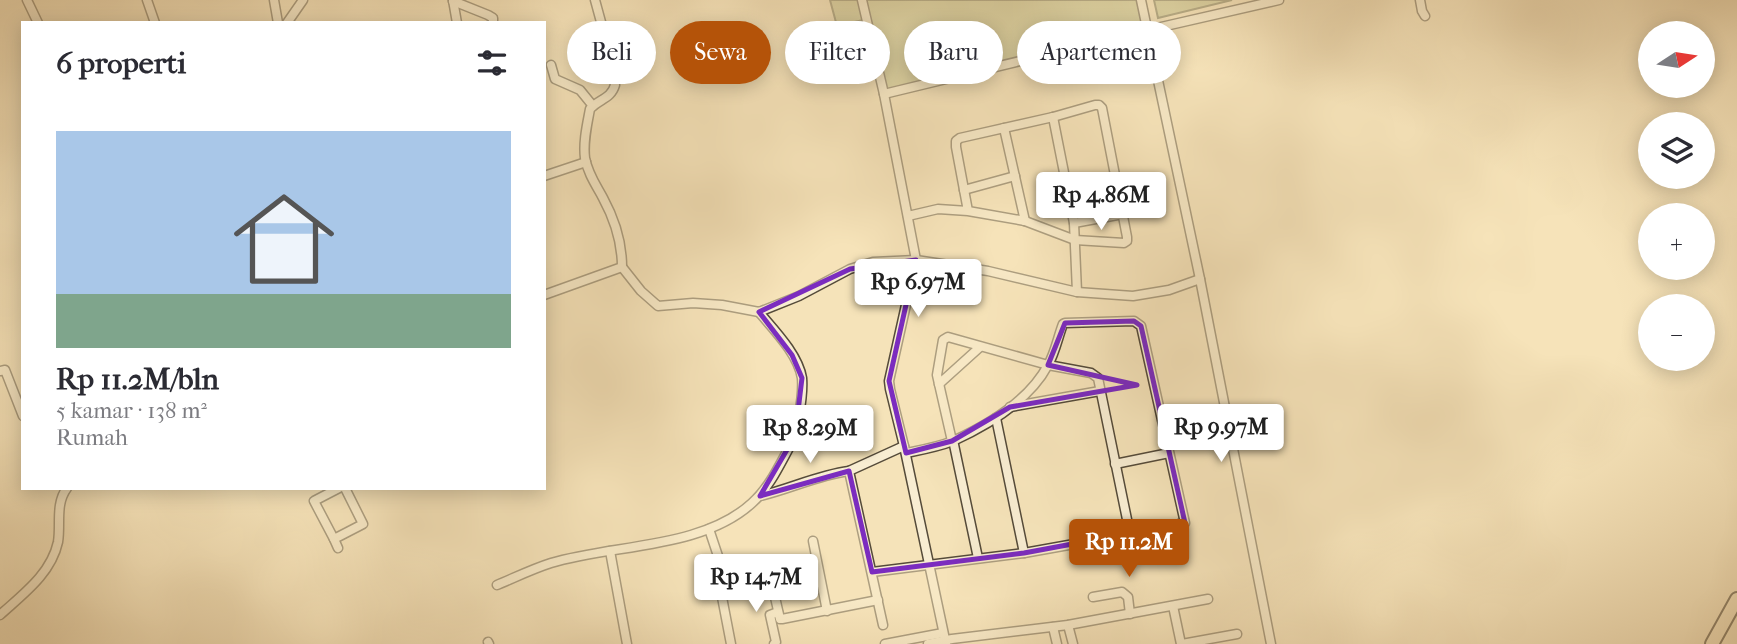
<!DOCTYPE html>
<html lang="id">
<head>
<meta charset="utf-8">
<style>
	:root { --surface:#fff; --page:#f7f7f7; --text:#2b2b33; --muted:#7c7c81; --accent:#b45309 }
	body { margin:0; font-family:"IM FELL French Canon",serif; background:var(--page); color:var(--text); height:100vh; display:flex; flex-direction:column; font-size:26px; white-space:nowrap }
	* { box-sizing:border-box; margin:0 }
	p { font-size:23px; color:var(--muted) }
	.icon { flex:none; width:38px; height:38px; fill:none; stroke:currentColor; stroke-width:2; stroke-linecap:round; stroke-linejoin:round }
	.map { position:relative; flex:1; overflow:hidden }
	.panel { position:absolute; left:21px; top:21px; width:525px; height:469px; display:flex; flex-direction:column; background:var(--surface); border-radius:0px; box-shadow:0 4px 18px #0003 }
	.panel>* { flex:none }
	.top-card { position:absolute; left:567px; top:21px; width:665px; height:63px; display:flex; gap:14px }
	.needle { width:46px; rotate:78deg }
	.fabs { position:absolute; left:1638px; top:21px; display:grid; gap:14px }
	.fabs a { display:grid; place-items:center; width:77px; height:77px; border-radius:50%; background:var(--surface); box-shadow:0 4px 18px #0003; font-size:35px }
	.price { position:absolute; translate:-50% -60px; padding:0 16px; border-radius:7px; background:#fff; color:#222; font-size:23px; line-height:46px; filter:drop-shadow(0 2px 4px #0008) }
	.price::after { content:''; position:absolute; left:50%; top:42px; width:21px; height:16px; margin-left:-10px; background:inherit; clip-path:polygon(0 0,100% 0,50% 100%) }
	.price.selected { background:var(--accent); color:#fff }
	ul { padding:0; list-style:none }
	li { display:grid; align-content:center; gap:14px; height:371px; padding:0 35px }
	li span { display:grid; place-items:center; height:217px; border-radius:0px; color:#555 }
	li>.icon { margin-inline-start:auto }
	span .icon { width:126px; height:126px; fill:#fffc; stroke-width:1 }
	li b { font-size:30px }
	h2 { display:flex; justify-content:space-between; align-items:center; height:84px; padding:0 35px; font-size:30px }
	.chip { padding:0 24px; border-radius:32px; background:var(--surface); box-shadow:0 4px 18px #0003; font-size:24px; line-height:63px }
	.chip.selected { background:var(--accent); color:#fff }
	.map>svg:first-child { display:block }
	.green { fill:#c1c28b; stroke:#706d4d; stroke-width:2 }
	.lines { fill:none; stroke-linecap:round; stroke-linejoin:round }
	.minor-casing { stroke:#554b3a; stroke-width:11 }
	.primary-casing { stroke:#20180f; stroke-width:16 }
	.minor { stroke:#f8edd2; stroke-width:8 }
	.primary { stroke:#f5e3b9; stroke-width:12 }
	.marked { fill:none; stroke:#7b2cbf; stroke-width:5; stroke-linejoin:round }
</style>
</head>
<body>
<div class="map">
<svg width="1737" height="644" viewBox="0 0 1737 644">
	<rect width="100%" height="100%" fill="#f5e3b9"/>
	<filter id="stains"><feTurbulence type="fractalNoise" baseFrequency=".00286" numOctaves="4"/><feColorMatrix values="0 0 0 0 .2 0 0 0 0 .09 0 0 0 0 .02 0 0 0 .5 -.17"/></filter>
	<radialGradient id="worn" r=".72"><stop offset=".6" stop-color="#630" stop-opacity="0"/><stop offset="1" stop-color="#630" stop-opacity=".3"/></radialGradient>
	<g class="green">
		<path d="M 830,0 L 858,0 L 863,20 L 837,26 Z"/>
		<path d="M 862,0 L 1137,0 L 1143,28 L 885,93 Z"/>
		<path d="M 1154,0 L 1232,0 L 1158,18 Z"/>
	</g>
	<g class="lines">
		<g class="minor-casing">
			<g id="minor">
				<path d="M 27,0 L 38,23"/>
				<path d="M 147,0 L 155,23"/>
				<path d="M 274,0 L 278,23"/>
				<path d="M 453,0 L 457,23"/>
				<path d="M 862,0 L 884,94 L 916,260 L 889,381 L 890,389 L 904,446 L 946,644"/>
				<path d="M 1141,0 L 1200,279 L 1271,644"/>
				<path d="M 1420,0 L 1422,11 L 1425,16"/>
				<path d="M 453,1 L 488,15 L 493,18 L 493,23"/>
				<path d="M 287,23 L 303,0"/>
				<path d="M 551,65 L 555,79 L 580,90 L 593,106"/>
				<path d="M 884,94 L 1148,30 L 1279,0"/>
				<path d="M 1053,117 L 1074,223 L 1077,292"/>
				<path d="M 1004,128 L 1025,221"/>
				<path d="M 544,176 L 586,162"/>
				<path d="M 964,190 L 1015,176"/>
				<path d="M 908,216 L 938,209 L 968,211 L 1025,221 L 1075,240 L 1124,243 L 1127,241 L 1127,237 L 1102,108 L 1099,105 L 1095,105 L 1053,117 L 960,138 L 956,141 L 956,147 L 968,211"/>
				<path d="M 1074,223 L 1123,214"/>
				<path d="M 622,267 L 641,291 L 658,306 L 693,303 L 722,305 L 759,312 L 799,296 L 850,269 L 873,262 L 916,260 L 988,271 L 1077,292 L 1133,296 L 1169,290 L 1200,279"/>
				<path d="M 544,295 L 622,267 C 622,243 615,220 603,198 C 596,185 588,174 585,158 C 583,142 587,125 590,109 C 599,99 611,99 615,85 L 607,44 L 595,0"/>
				<path d="M 0,371 L 5,370 L 23,416"/>
				<path d="M 939,384 L 980,347"/>
				<path d="M 1010,407 L 1100,391"/>
				<path d="M 996,418 L 1024,553"/>
				<path d="M 953,440 L 978,558"/>
				<path d="M 952,441 L 937,375 L 943,340 L 948,337 L 1048,365 L 1091,373 L 1098,378 L 1130,534"/>
				<path d="M 1115,464 L 1169,453"/>
				<path d="M 760,496 C 790,489 818,475 849,471"/>
				<path d="M 709,529 L 724,574 L 721,592 L 731,644"/>
				<path d="M 334,539 L 314,501 L 339,488"/>
				<path d="M 813,541 L 827,611"/>
				<path d="M 338,548 L 334,539 L 363,524 L 345,488"/>
				<path d="M 610,551 L 627,644"/>
				<path d="M 769,571 L 780,619 L 782,619 L 878,600"/>
				<path d="M 872,572 L 1024,553 L 1130,534 L 1185,523 L 1141,326 L 1134,321 L 1065,323 L 1063,324 C 1058,337 1055,353 1048,365 C 1029,401 988,425 953,441 C 938,447 921,450 906,453"/>
				<path d="M 497,585 C 514,578 532,569 551,563 C 614,544 702,549 752,503 C 769,488 779,466 790,446 C 795,436 797,426 799,415 C 801,404 803,390 802,378 C 798,354 774,330 759,312"/>
				<path d="M 1093,597 L 1122,592 L 1128,597 L 1130,614"/>
				<path d="M 1173,606 L 1181,644"/>
				<path d="M 0,615 C 23,594 51,574 58,542 C 61,524 55,504 67,488"/>
				<path d="M 883,625 L 849,471 L 904,446"/>
				<path d="M 1068,625 L 1073,644"/>
				<path d="M 1053,627 L 1057,644"/>
				<path d="M 488,642 L 489,644"/>
				<path d="M 774,644 L 776,642 L 770,615 L 778,612"/>
				<path d="M 885,644 L 943,633"/>
				<path d="M 928,644 L 952,639 L 1068,625 L 1208,599"/>
				<path d="M 1182,644 L 1237,634"/>
			</g>
		</g>
		<g class="primary-casing">
			<path id="primary" d="M 1712,644 L 1737,599"/>
		</g>
		<use href="#minor" class="minor"/>
		<use href="#primary" class="primary"/>
	</g>
	<path d="M0 0H1737V644H0ZM 916,260 L 889,381 L 906,453 L 952,441 L 1010,407 L 1137,385 L 1048,365 L 1065,323 L 1134,321 L 1141,326 L 1185,523 L 1024,553 L 872,572 L 849,471 L 760,496 L 795,436 L 802,378 L 792,355 L 759,312 L 850,269 Z" fill="#f5e3b9" fill-opacity=".55" fill-rule="evenodd"/>
	<path class="marked" d="M 916,260 L 889,381 L 906,453 L 952,441 L 1010,407 L 1137,385 L 1048,365 L 1065,323 L 1134,321 L 1141,326 L 1185,523 L 1024,553 L 872,572 L 849,471 L 760,496 L 795,436 L 802,378 L 792,355 L 759,312 L 850,269 Z"/>
	<rect width="100%" height="100%" filter="url(#stains)"/>
	<rect width="100%" height="100%" fill="url(#worn)"/>
</svg>
<div class="fabs">
<a><svg class="needle" viewBox="-14 -14 28 28"><path d="M0-13l5 13h-10z" fill="#e53935"/><path d="M0 13l5-13h-10z" fill="#7c7c81"/></svg></a>
<a><svg class="icon" aria-label="layers" viewBox="0 0 24 24"><path d="M12 4l9 5-9 5-9-5zM3 14l9 5 9-5"/></svg></a>
<a>+</a>
<a>−</a>
</div>
<b class="price" style="left:1101px;top:232px">Rp 4.86M</b>
<b class="price" style="left:918px;top:319px">Rp 6.97M</b>
<b class="price" style="left:1221px;top:464px">Rp 9.97M</b>
<b class="price" style="left:810px;top:465px">Rp 8.29M</b>
<b class="price selected" style="left:1129px;top:579px">Rp 11.2M</b>
<b class="price" style="left:756px;top:614px">Rp 14.7M</b>
<div class="top-card">
<a class="chip">Beli</a>
<a class="chip selected">Sewa</a>
<a class="chip">Filter</a>
<a class="chip">Baru</a>
<a class="chip">Apartemen</a>
</div>
<section class="panel">
<h2>6 properti<svg class="icon" aria-label="filters" viewBox="0 0 24 24"><path d="M4 7h16M4 17h16"/><circle cx="9" cy="7" r="2"/><circle cx="15" cy="17" r="2"/></svg></h2>
<ul>
<li><span style="background:linear-gradient(#a9c7e8 75%,#7fa58c 0)"><svg class="icon" aria-label="home" viewBox="0 0 24 24"><path d="M3 11l9-7 9 7M6 9v11h12V9"/></svg></span><div><b>Rp 11.2M/bln</b><p>5 kamar · 138 m²</p><p>Rumah</p></div></li>
</ul>
</section>
</div>
</body>
</html>
